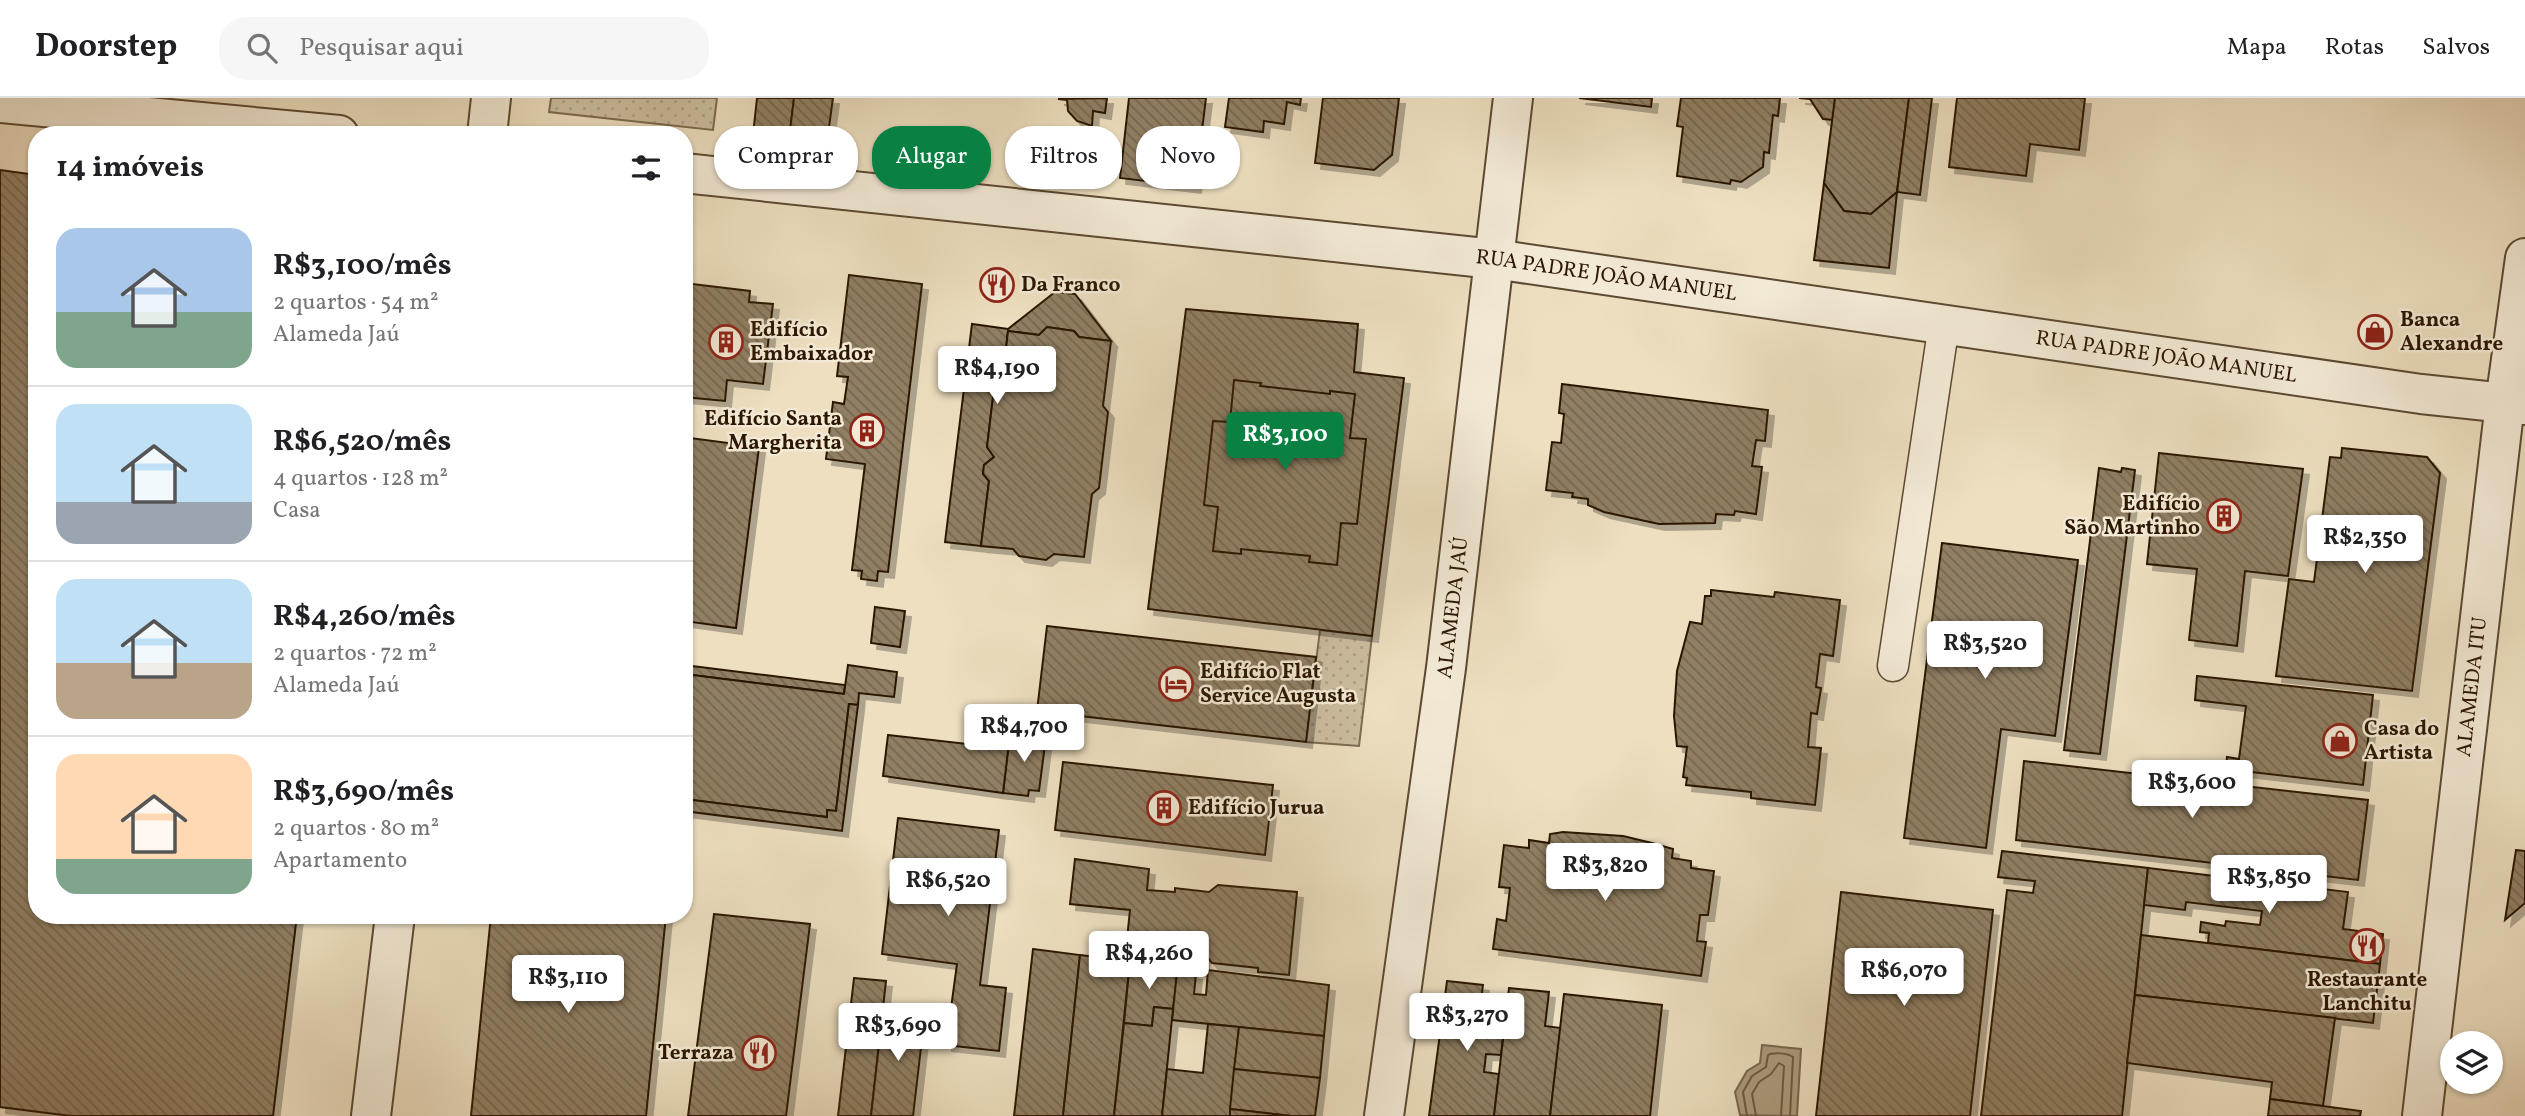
<!DOCTYPE html>
<html lang="pt">
<head>
<meta charset="utf-8">
<style>
	:root { --surface:#fff; --page:#f6f6f6; --text:#202124; --muted:#757577; --line:#e0e0e0; --accent:#0b8043 }
	body { margin:0; font-family:Vollkorn,serif; background:var(--page); color:var(--text); height:100vh; display:flex; flex-direction:column; font-size:26px; white-space:nowrap }
	* { box-sizing:border-box; margin:0 }
	p { font-size:23px; color:var(--muted) }
	.icon { flex:none; width:38px; height:38px; fill:none; stroke:currentColor; stroke-width:2; stroke-linecap:round; stroke-linejoin:round }
	.map { position:relative; flex:1; overflow:hidden }
	.panel { position:absolute; left:28px; top:28px; width:665px; height:798px; display:flex; flex-direction:column; background:var(--surface); border-radius:28px; box-shadow:0 2px 5px #0004 }
	.panel>* { flex:none }
	.banner { position:absolute; left:714px; top:28px; width:665px; height:63px; display:flex; gap:14px }
	.fabs { position:absolute; left:2440px; top:933px; display:grid; gap:14px }
	.fabs a { display:grid; place-items:center; width:63px; height:63px; border-radius:50%; background:var(--surface); box-shadow:0 2px 5px #0004; font-size:35px }
	.price { position:absolute; translate:-50% -60px; padding:0 16px; border-radius:7px; background:#fff; color:#222; font-size:23px; line-height:46px; filter:drop-shadow(0 2px 4px #0008) }
	.price::after { content:''; position:absolute; left:50%; top:42px; width:21px; height:16px; margin-left:-10px; background:inherit; clip-path:polygon(0 0,100% 0,50% 100%) }
	.price.active { background:var(--accent); color:#fff }
	ul { padding:0; list-style:none }
	li { display:flex; align-items:center; gap:21px; height:175px; padding:0 28px }
	li+li { border-top:2px solid var(--line) }
	li span { display:grid; place-items:center; flex:none; width:196px; height:140px; border-radius:21px; color:#555 }
	li>.icon { margin-inline-start:auto }
	span .icon { width:84px; height:84px; fill:#fffc; stroke-width:1 }
	li b { font-size:30px }
	h2 { display:flex; justify-content:space-between; align-items:center; height:84px; padding:0 28px; font-size:30px }
	.pill { padding:0 24px; border-radius:28px; background:var(--surface); box-shadow:0 2px 5px #0004; font-size:24px; line-height:63px }
	.pill.active { background:var(--accent); color:#fff }
	header { display:flex; align-items:center; gap:42px; box-sizing:border-box; height:98px; padding:0 35px; background:var(--surface); border-bottom:2px solid var(--line) }
	header strong { font-size:33px }
	nav { display:flex; gap:38px; margin-inline-start:auto; font-size:24px }
	.search { width:490px; height:63px; background:var(--page); display:flex; align-items:center; gap:18px; box-sizing:border-box; padding:0 24px; border-radius:28px; color:var(--muted); font-size:26px }
	.map>svg:first-child { display:block }
	.garden { fill:url(#garden-dots); stroke:#7c6a50; stroke-width:2 }
	.water { fill:#ab9b7f; stroke:#78664d; stroke-width:2 }
	.lines { fill:none; stroke-linecap:round; stroke-linejoin:round }
	.shore { stroke:#6c5940; stroke-width:2 }
	.building { fill:url(#building-back-hatch); stroke:#2c1701; stroke-width:2; filter:url(#shadow) }
	.service-casing { stroke:#5c4931; stroke-width:33 }
	.minor-casing { stroke:#5c4931; stroke-width:42 }
	.tertiary-casing { stroke:#5c4931; stroke-width:42 }
	.service { stroke:#f3ead6; stroke-width:30 }
	.minor { stroke:#f3ead6; stroke-width:38 }
	.tertiary { stroke:#f3ead6; stroke-width:38 }
	.labels { text-anchor:middle; dominant-baseline:central; stroke-width:5; stroke-linejoin:round; paint-order:stroke }
	.street-label { font-size:21px; fill:#2c1701; stroke:#f3ead6 }
	.poi-label { font-size:21px; font-weight:bold; fill:#2c1701; stroke:#f3ead6; text-anchor:start }
</style>
</head>
<body>
<header>
<strong>Doorstep</strong>
<div class="search"><svg class="icon" aria-label="search" viewBox="0 0 24 24"><circle cx="10" cy="10" r="6"/><path d="M15 15l6 6"/></svg>Pesquisar aqui</div>
<nav><a>Mapa</a><a>Rotas</a><a>Salvos</a></nav>
</header>
<div class="map">
<svg width="2525" height="1018" viewBox="0 0 2525 1018">
	<defs>
		<pattern id="garden-dots" width="8" height="8" patternUnits="userSpaceOnUse" patternTransform="scale(1.75)"><rect width="8" height="8" fill="#ccbda0"/><path d="M2 2h.1M6 6h.1" fill="none" stroke="#afa288" stroke-width="1.8" stroke-linecap="round"/></pattern>
		<pattern id="building-back-hatch" width="6" height="6" patternUnits="userSpaceOnUse" patternTransform="scale(1.75)"><rect width="6" height="6" fill="#907f64"/><path d="M-1 5l2 2M0 0l6 6M5-1l2 2" fill="none" stroke="#766750"/></pattern>
		<filter id="shadow"><feDropShadow dx="6" dy="6" stdDeviation="0" flood-color="#0004"/></filter>
	</defs>
	<rect width="100%" height="100%" fill="#eddfc0"/>
	<filter id="stains"><feTurbulence type="fractalNoise" baseFrequency=".00286" numOctaves="4"/><feColorMatrix values="0 0 0 0 .2 0 0 0 0 .09 0 0 0 0 .02 0 0 0 .5 -.17"/></filter>
	<radialGradient id="worn" r=".72"><stop offset=".6" stop-color="#630" stop-opacity="0"/><stop offset="1" stop-color="#630" stop-opacity=".3"/></radialGradient>
	<g class="garden">
		<path d="M 551,0 L 717,0 L 713,32 L 549,14 Z"/>
		<path d="M 1320,532 L 1372,538 L 1359,648 L 1306,644 Z"/>
	</g>
	<path class="water" d="M 1762,947 L 1801,951 L 1797,1018 L 1740,1017 L 1735,994 L 1747,973 L 1760,965 Z"/>
	<g class="lines">
		<g class="shore">
			<path d="M 1747,1018 L 1743,994 L 1752,978 L 1766,969 L 1768,957 C 1773,954 1788,955 1793,959 L 1790,1018"/>
			<path d="M 1756,1018 L 1752,996 L 1759,984 L 1771,976 L 1779,965 L 1784,968 L 1781,1018"/>
		</g>
	</g>
	<g class="building">
		<path d="M 757,0 L 794,0 L 789,41 L 753,37 Z"/>
		<path d="M 794,0 L 833,0 L 827,44 L 789,41 Z"/>
		<path d="M 1107,0 L 1105,15 L 1093,13 L 1092,28 L 1077,23 L 1068,13 L 1067,2 L 1058,1 Z"/>
		<path d="M 1129,0 L 1206,0 L 1195,89 L 1120,80 Z"/>
		<path d="M 1229,0 L 1301,0 L 1300,7 L 1287,4 L 1284,26 L 1264,23 L 1263,34 L 1225,29 Z"/>
		<path d="M 1323,0 L 1399,0 L 1392,57 L 1374,72 L 1315,65 Z"/>
		<path d="M 1579,0 L 1652,0 L 1651,9 Z"/>
		<path d="M 1681,0 L 1780,0 L 1778,18 L 1773,17 L 1769,55 L 1764,54 L 1763,69 L 1741,84 L 1731,82 L 1730,86 L 1677,78 L 1683,29 L 1677,28 Z"/>
		<path d="M 1799,0 L 1835,0 L 1833,22 L 1823,21 L 1810,1 Z"/>
		<path d="M 1835,0 L 1909,0 L 1897,94 L 1871,116 L 1844,113 L 1824,85 Z"/>
		<path d="M 1909,0 L 1932,0 L 1920,97 L 1897,94 Z"/>
		<path d="M 1957,0 L 2085,0 L 2079,52 L 2030,46 L 2026,78 L 1949,69 Z"/>
		<path d="M 0,72 L 37,77 L 37,817 L 297,817 L 273,1018 L 71,1018 L 0,1009 Z"/>
		<path d="M 1824,85 L 1844,113 L 1871,116 L 1897,94 L 1889,170 L 1814,162 Z"/>
		<path d="M 849,177 L 922,186 L 888,474 L 878,473 L 877,483 L 861,481 L 862,473 L 852,472 L 865,366 L 826,361 L 833,304 L 844,306 L 848,279 L 837,278 Z"/>
		<path d="M 684,185 L 750,193 L 749,204 L 773,206 L 763,286 L 727,282 L 725,303 L 684,299 Z"/>
		<path d="M 1055,194 L 1075,196 L 1111,243 L 1079,239 L 1074,233 L 1047,229 L 1039,237 L 1008,233 L 1001,293 L 993,299 L 987,349 L 994,359 L 984,367 L 983,376 L 989,383 L 981,448 L 945,444 L 972,226 L 1008,231 Z"/>
		<path d="M 1186,211 L 1358,226 L 1354,274 L 1404,280 L 1372,538 L 1148,511 Z"/>
		<path d="M 1047,229 L 1074,233 L 1079,239 L 1111,243 L 1103,308 L 1108,314 L 1099,390 L 1092,396 L 1084,459 L 1054,456 L 1046,462 L 1019,458 L 1013,451 L 981,448 L 989,383 L 983,376 L 984,367 L 994,359 L 987,349 L 993,299 L 1001,293 L 1008,233 L 1039,237 Z"/>
		<path d="M 1234,282 L 1261,285 L 1260,288 L 1330,296 L 1330,293 L 1355,296 L 1350,340 L 1366,341 L 1357,426 L 1341,425 L 1337,467 L 1309,464 L 1310,458 L 1241,451 L 1241,456 L 1213,453 L 1218,409 L 1204,407 L 1213,323 L 1230,324 Z"/>
		<path d="M 1562,286 L 1768,312 L 1765,343 L 1756,342 L 1752,368 L 1762,369 L 1756,416 L 1735,413 L 1734,417 L 1716,416 L 1715,425 L 1659,426 L 1604,414 L 1588,407 L 1588,401 L 1572,399 L 1573,395 L 1546,392 L 1552,344 L 1561,345 L 1564,316 L 1559,315 Z"/>
		<path d="M 690,340 L 759,349 L 736,530 L 684,523 L 684,386 Z"/>
		<path d="M 2342,350 L 2427,359 L 2440,375 L 2412,593 L 2276,578 L 2289,481 L 2314,484 L 2330,359 L 2341,360 Z"/>
		<path d="M 2159,355 L 2303,371 L 2288,478 L 2245,473 L 2237,548 L 2189,542 L 2197,471 L 2147,466 Z"/>
		<path d="M 2099,370 L 2121,374 L 2122,370 L 2135,372 L 2100,656 L 2064,652 Z"/>
		<path d="M 1942,445 L 2078,462 L 2055,638 L 2001,631 L 1986,750 L 1904,740 Z"/>
		<path d="M 1711,492 L 1774,499 L 1775,494 L 1840,502 L 1833,558 L 1820,556 L 1816,589 L 1821,590 L 1817,616 L 1811,615 L 1808,649 L 1821,650 L 1815,707 L 1751,700 L 1751,694 L 1686,687 L 1687,680 L 1683,679 L 1687,649 L 1677,648 L 1674,618 L 1677,573 L 1690,524 L 1702,526 L 1705,498 L 1711,498 Z"/>
		<path d="M 875,509 L 905,513 L 900,549 L 871,545 Z"/>
		<path d="M 1047,528 L 1316,559 L 1306,644 L 1037,613 Z"/>
		<path d="M 684,567 L 845,587 L 844,596 L 684,576 Z"/>
		<path d="M 848,567 L 897,574 L 894,599 L 859,595 L 858,607 L 849,606 L 836,713 L 827,712 L 827,719 L 684,701 L 684,576 L 844,596 Z"/>
		<path d="M 2197,578 L 2373,597 L 2363,687 L 2226,671 L 2227,659 L 2239,661 L 2246,608 L 2195,602 Z"/>
		<path d="M 849,606 L 858,607 L 842,733 L 684,713 L 684,701 L 827,719 L 827,712 L 836,713 Z"/>
		<path d="M 1010,634 L 1046,639 L 1039,693 L 1029,692 L 1028,698 L 1003,695 Z"/>
		<path d="M 888,637 L 967,646 L 968,639 L 1009,644 L 1003,695 L 883,678 Z"/>
		<path d="M 2024,663 L 2368,702 L 2358,782 L 2016,742 Z"/>
		<path d="M 1063,664 L 1273,687 L 1265,757 L 1055,732 Z"/>
		<path d="M 898,720 L 999,732 L 980,887 L 1006,890 L 999,953 L 946,947 L 957,866 L 882,856 Z"/>
		<path d="M 1563,734 L 1623,738 L 1652,745 L 1673,751 L 1672,760 L 1691,763 L 1691,770 L 1714,773 L 1708,817 L 1700,817 L 1697,843 L 1706,844 L 1701,878 L 1493,851 L 1497,821 L 1506,823 L 1510,790 L 1499,789 L 1504,747 L 1529,750 L 1529,742 L 1549,745 L 1550,736 Z"/>
		<path d="M 2516,752 L 2525,753 L 2525,805 L 2505,822 Z"/>
		<path d="M 2002,753 L 2148,770 L 2122,1018 L 1981,1018 L 2007,792 L 2033,795 L 2035,783 L 1998,779 Z"/>
		<path d="M 1075,761 L 1149,771 L 1147,792 L 1175,794 L 1175,790 L 1209,794 L 1218,787 L 1297,794 L 1289,877 L 1258,874 L 1258,870 L 1212,865 L 1204,855 L 1202,872 L 1158,866 L 1160,845 L 1127,841 L 1130,812 L 1070,806 Z"/>
		<path d="M 2148,770 L 2348,794 L 2343,831 L 2383,836 L 2380,866 L 2208,845 L 2209,835 L 2200,834 L 2201,824 L 2225,828 L 2226,823 L 2260,827 L 2262,813 L 2186,804 L 2185,812 L 2144,807 Z"/>
		<path d="M 1841,794 L 1993,812 L 1970,1018 L 1816,1018 Z"/>
		<path d="M 714,816 L 810,826 L 786,1018 L 688,1018 Z"/>
		<path d="M 491,817 L 666,817 L 646,1018 L 471,1018 Z"/>
		<path d="M 2141,837 L 2380,866 L 2373,925 L 2135,897 Z"/>
		<path d="M 1033,851 L 1080,857 L 1063,1018 L 1014,1018 Z"/>
		<path d="M 1080,857 L 1130,863 L 1114,1018 L 1063,1018 Z"/>
		<path d="M 1130,863 L 1178,869 L 1173,911 L 1154,909 L 1152,928 L 1124,925 Z"/>
		<path d="M 1208,872 L 1329,887 L 1324,938 L 1172,922 L 1177,874 L 1196,876 L 1194,896 L 1206,897 Z"/>
		<path d="M 854,880 L 886,883 L 871,1018 L 838,1018 Z"/>
		<path d="M 1447,883 L 1483,887 L 1481,903 L 1507,906 L 1501,957 L 1486,956 L 1484,974 L 1499,976 L 1494,1018 L 1429,1018 Z"/>
		<path d="M 1509,890 L 1549,894 L 1545,928 L 1561,930 L 1550,1018 L 1494,1018 Z"/>
		<path d="M 1564,896 L 1662,907 L 1650,1018 L 1550,1018 Z"/>
		<path d="M 2135,897 L 2335,920 L 2323,1008 L 2270,1001 L 2272,984 L 2127,965 Z"/>
		<path d="M 1154,909 L 1173,911 L 1162,1018 L 1114,1018 L 1124,925 L 1152,928 Z"/>
		<path d="M 883,910 L 925,915 L 913,1018 L 871,1018 Z"/>
		<path d="M 1208,926 L 1239,929 L 1230,1018 L 1162,1018 L 1167,971 L 1203,975 Z"/>
		<path d="M 1239,929 L 1324,938 L 1320,980 L 1234,971 Z"/>
		<path d="M 1234,971 L 1320,980 L 1315,1018 L 1291,1018 L 1230,1011 Z"/>
		<path d="M 2270,1001 L 2361,1013 L 2360,1018 L 2268,1018 Z"/>
		<path d="M 1230,1011 L 1291,1018 L 1230,1018 Z"/>
	</g>
	<g class="lines">
		<g class="service-casing">
			<path id="service" d="M 1893,568 L 1944,226"/>
		</g>
		<g class="minor-casing">
			<g id="minor">
				<path d="M 0,5 L 339,37"/>
				<path id="s1" d="M 684,75 L 1494,161 L 2421,296 L 2525,307"/>
				<path id="s2" d="M 1384,1018 L 1446,570 L 1513,0"/>
				<path id="s3" d="M 2422,1018 L 2505,305 L 2525,160"/>
			</g>
		</g>
		<g class="tertiary-casing">
			<g id="tertiary">
				<path d="M 487,37 L 491,0"/>
				<path d="M 371,1018 L 395,817"/>
			</g>
		</g>
		<use href="#service" class="service"/>
		<use href="#minor" class="minor"/>
		<use href="#tertiary" class="tertiary"/>
	</g>
	<defs>
		<g id="restaurant-ring" transform="scale(1.75)"><circle r="9.5" fill="#f3ead6" stroke="#8f2418" stroke-width="1.5"/><path d="M-5-6h1v4h1v-4h1v4h1v-4h1v5L-1.5 .5V6h-2V.5L-5-1ZM5-6V6H3V1.5H1.5Q1.5-4 5-6Z" fill="#8f2418"/></g>
		<g id="shop-ring" transform="scale(1.75)"><circle r="9.5" fill="#f3ead6" stroke="#8f2418" stroke-width="1.5"/><path d="M-5-2.5h2.3a2.7 3.5 0 0 1 5.4 0H5L5.5 6h-11ZM-1.5-2.5h3a1.5 2.3 0 0 0-3 0Z" fill="#8f2418"/></g>
		<g id="building-ring" transform="scale(1.75)"><circle r="9.5" fill="#f3ead6" stroke="#8f2418" stroke-width="1.5"/><path d="M-4-6H4V6H1V3H-1V6H-4ZM-2.5-4.3h1.7v1.8h-1.7ZM.8-4.3h1.7v1.8H.8ZM-2.5-1h1.7V.8h-1.7ZM.8-1h1.7V.8H.8Z" fill="#8f2418"/></g>
		<g id="hotel-ring" transform="scale(1.75)"><circle r="9.5" fill="#f3ead6" stroke="#8f2418" stroke-width="1.5"/><path d="M-6-4.5h1.5V1H6V5H4.5V3h-9V5H-6ZM-4 0a1.8 1.8 0 1 1 3.6 0ZM.5 0V-2.5h3Q6-2.5 6 0Z" fill="#8f2418"/></g>
	</defs>
	<g fill-rule="evenodd">
		<use href="#restaurant-ring" x="997" y="187"/>
		<use href="#shop-ring" x="2375" y="234"/>
		<use href="#building-ring" x="726" y="244"/>
		<use href="#building-ring" x="867" y="333"/>
		<use href="#building-ring" x="2224" y="418"/>
		<use href="#hotel-ring" x="1176" y="586"/>
		<use href="#shop-ring" x="2340" y="643"/>
		<use href="#building-ring" x="1164" y="710"/>
		<use href="#restaurant-ring" x="2367" y="848"/>
		<use href="#restaurant-ring" x="759" y="955"/>
	</g>
	<g class="labels">
		<g class="street-label">
			<text stroke="none"><textPath href="#s1" startOffset="928">RUA PADRE JOÃO MANUEL</textPath></text>
			<text stroke="none"><textPath href="#s1" startOffset="1494">RUA PADRE JOÃO MANUEL</textPath></text>
			<text stroke="none"><textPath href="#s2" startOffset="513">ALAMEDA JAÚ</textPath></text>
			<text stroke="none"><textPath href="#s3" startOffset="432">ALAMEDA ITU</textPath></text>
		</g>
		<g class="poi-label">
			<text x="1021" y="187">Da Franco</text>
			<text x="2400" y="222">Banca<tspan x="2400" dy="24">Alexandre</tspan></text>
			<text x="750" y="232">Edifício<tspan x="750" dy="24">Embaixador</tspan></text>
			<text x="842" y="321" text-anchor="end">Edifício Santa<tspan x="842" dy="24">Margherita</tspan></text>
			<text x="2200" y="406" text-anchor="end">Edifício<tspan x="2200" dy="24">São Martinho</tspan></text>
			<text x="1200" y="574">Edifício Flat<tspan x="1200" dy="24">Service Augusta</tspan></text>
			<text x="2364" y="631">Casa do<tspan x="2364" dy="24">Artista</tspan></text>
			<text x="1188" y="710">Edifício Jurua</text>
			<text x="2367" y="882" text-anchor="middle">Restaurante<tspan x="2367" dy="24">Lanchitu</tspan></text>
			<text x="734" y="955" text-anchor="end">Terraza</text>
		</g>
	</g>
	<rect width="100%" height="100%" filter="url(#stains)"/>
	<rect width="100%" height="100%" fill="url(#worn)"/>
</svg>
<div class="fabs">
<a><svg class="icon" aria-label="layers" viewBox="0 0 24 24"><path d="M12 4l9 5-9 5-9-5zM3 14l9 5 9-5"/></svg></a>
</div>
<b class="price" style="left:997px;top:308px">R$4,190</b>
<b class="price active" style="left:1285px;top:374px">R$3,100</b>
<b class="price" style="left:2365px;top:477px">R$2,350</b>
<b class="price" style="left:1985px;top:583px">R$3,520</b>
<b class="price" style="left:1024px;top:666px">R$4,700</b>
<b class="price" style="left:2192px;top:722px">R$3,600</b>
<b class="price" style="left:1605px;top:805px">R$3,820</b>
<b class="price" style="left:2269px;top:817px">R$3,850</b>
<b class="price" style="left:948px;top:820px">R$6,520</b>
<b class="price" style="left:1149px;top:893px">R$4,260</b>
<b class="price" style="left:1904px;top:910px">R$6,070</b>
<b class="price" style="left:568px;top:917px">R$3,110</b>
<b class="price" style="left:1467px;top:955px">R$3,270</b>
<b class="price" style="left:898px;top:965px">R$3,690</b>
<div class="banner">
<a class="pill">Comprar</a>
<a class="pill active">Alugar</a>
<a class="pill">Filtros</a>
<a class="pill">Novo</a>
</div>
<section class="panel">
<h2>14 imóveis<svg class="icon" aria-label="filters" viewBox="0 0 24 24"><path d="M4 7h16M4 17h16"/><circle cx="9" cy="7" r="2"/><circle cx="15" cy="17" r="2"/></svg></h2>
<ul>
<li><span style="background:linear-gradient(#a9c7e8 60%,#7fa58c 0)"><svg class="icon" aria-label="home" viewBox="0 0 24 24"><path d="M3 11l9-7 9 7M6 9v11h12V9"/></svg></span><div><b>R$3,100/mês</b><p>2 quartos · 54 m²</p><p>Alameda Jaú</p></div></li>
<li><span style="background:linear-gradient(#bfe0f5 70%,#9aa5b1 0)"><svg class="icon" aria-label="home" viewBox="0 0 24 24"><path d="M3 11l9-7 9 7M6 9v11h12V9"/></svg></span><div><b>R$6,520/mês</b><p>4 quartos · 128 m²</p><p>Casa</p></div></li>
<li><span style="background:linear-gradient(#bfe0f5 60%,#b9a48a 0)"><svg class="icon" aria-label="home" viewBox="0 0 24 24"><path d="M3 11l9-7 9 7M6 9v11h12V9"/></svg></span><div><b>R$4,260/mês</b><p>2 quartos · 72 m²</p><p>Alameda Jaú</p></div></li>
<li><span style="background:linear-gradient(#ffd9b3 75%,#7fa58c 0)"><svg class="icon" aria-label="home" viewBox="0 0 24 24"><path d="M3 11l9-7 9 7M6 9v11h12V9"/></svg></span><div><b>R$3,690/mês</b><p>2 quartos · 80 m²</p><p>Apartamento</p></div></li>
</ul>
</section>
</div>
</body>
</html>
